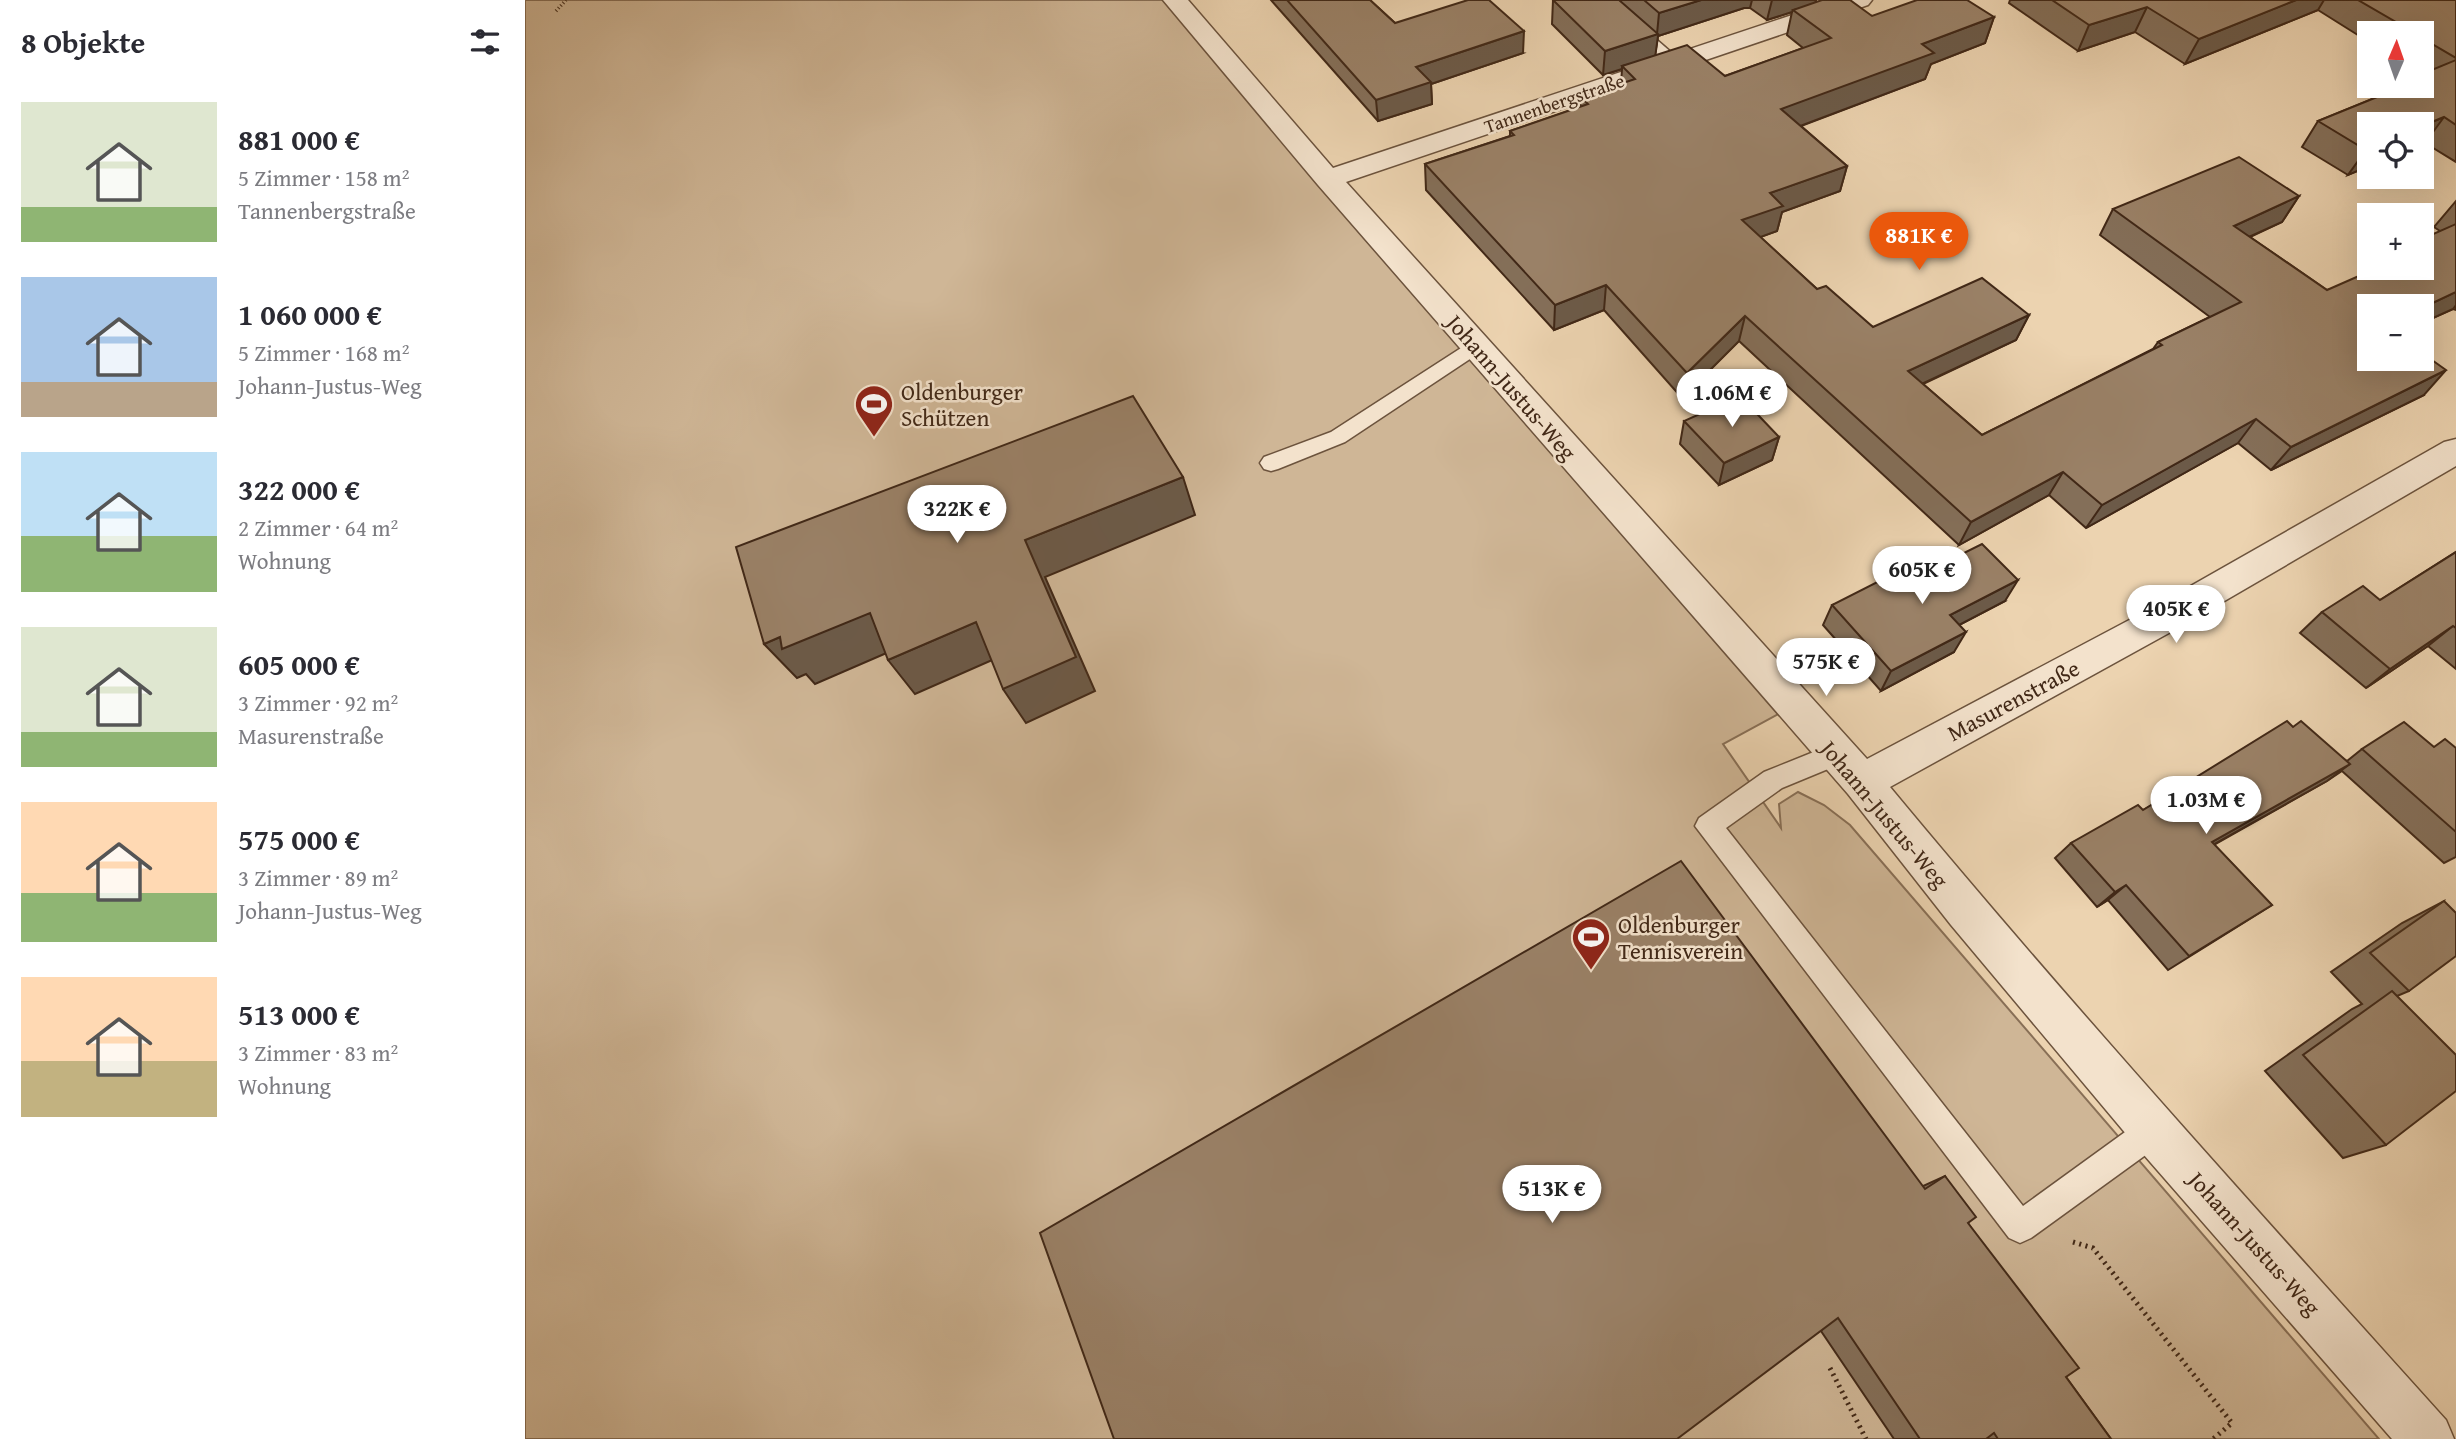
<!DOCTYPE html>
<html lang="de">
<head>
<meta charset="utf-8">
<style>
	:root { --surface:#fff; --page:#f7f7f7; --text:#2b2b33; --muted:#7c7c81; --accent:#ea580c }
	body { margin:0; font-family:"Gentium Book Plus",serif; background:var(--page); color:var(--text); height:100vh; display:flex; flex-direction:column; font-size:26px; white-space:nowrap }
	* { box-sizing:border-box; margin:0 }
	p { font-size:23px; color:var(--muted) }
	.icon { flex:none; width:38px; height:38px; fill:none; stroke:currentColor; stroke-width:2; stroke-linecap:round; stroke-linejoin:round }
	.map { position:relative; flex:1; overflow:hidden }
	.details { display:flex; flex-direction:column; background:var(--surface); width:525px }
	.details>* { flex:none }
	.needle { width:46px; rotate:2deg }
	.controls { position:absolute; left:1832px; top:21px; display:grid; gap:14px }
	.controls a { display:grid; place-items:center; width:77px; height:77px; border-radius:0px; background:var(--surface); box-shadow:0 7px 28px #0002; font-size:35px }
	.price { position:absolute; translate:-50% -60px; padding:0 16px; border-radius:24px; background:#fff; color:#222; font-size:23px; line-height:46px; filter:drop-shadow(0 2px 4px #0008) }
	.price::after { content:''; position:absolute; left:50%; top:42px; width:21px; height:16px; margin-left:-10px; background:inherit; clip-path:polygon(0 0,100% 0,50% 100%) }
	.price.active { background:var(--accent); color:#fff }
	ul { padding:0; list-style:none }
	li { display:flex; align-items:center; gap:21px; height:175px; padding:0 21px }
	li span { display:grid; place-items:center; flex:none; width:196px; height:140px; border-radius:0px; color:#555 }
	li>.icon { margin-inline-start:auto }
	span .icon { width:84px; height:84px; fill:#fffc; stroke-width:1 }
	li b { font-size:30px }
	h2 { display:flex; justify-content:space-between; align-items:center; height:84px; padding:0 21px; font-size:30px }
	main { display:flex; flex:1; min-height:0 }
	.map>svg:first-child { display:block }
	.green { fill:#cfb696; stroke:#886f56; stroke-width:2 }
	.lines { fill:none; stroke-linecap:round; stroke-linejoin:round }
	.lane-casing { stroke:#6c533d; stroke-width:3 }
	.street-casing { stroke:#6c533d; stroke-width:3 }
	.path-far1 { stroke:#412817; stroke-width:3.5; stroke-dasharray:1 2.5; stroke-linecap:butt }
	.path { stroke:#412817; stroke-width:5; stroke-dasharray:2 4.5; stroke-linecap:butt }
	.lane { fill:#f3e2cc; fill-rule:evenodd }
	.street { fill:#f3e2cc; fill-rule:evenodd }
	.wall { fill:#846f59; stroke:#412817; stroke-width:2; fill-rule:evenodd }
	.shaded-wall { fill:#6c5a48; stroke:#412817; stroke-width:2 }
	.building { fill:#9a8167; stroke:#412817; stroke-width:2 }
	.labels { text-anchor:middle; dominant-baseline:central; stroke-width:5; stroke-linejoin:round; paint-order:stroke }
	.far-street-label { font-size:19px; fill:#412817; stroke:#f3e2cc }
	.street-label { font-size:23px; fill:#412817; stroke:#f3e2cc }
	.poi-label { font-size:23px; fill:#412817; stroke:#f3e2cc; text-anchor:start }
</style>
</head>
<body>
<main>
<section class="details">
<h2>8 Objekte<svg class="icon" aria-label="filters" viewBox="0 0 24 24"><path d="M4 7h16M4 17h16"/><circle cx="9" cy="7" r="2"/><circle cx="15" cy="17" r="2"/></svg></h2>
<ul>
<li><span style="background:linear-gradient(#dfe7d0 75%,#8fb573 0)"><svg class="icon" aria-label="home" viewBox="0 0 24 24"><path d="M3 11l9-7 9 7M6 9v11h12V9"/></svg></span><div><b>881 000 €</b><p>5 Zimmer · 158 m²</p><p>Tannenbergstraße</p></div></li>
<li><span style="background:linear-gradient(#a9c7e8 75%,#b9a48a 0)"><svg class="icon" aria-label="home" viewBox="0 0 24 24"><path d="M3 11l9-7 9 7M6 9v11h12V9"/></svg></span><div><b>1 060 000 €</b><p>5 Zimmer · 168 m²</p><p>Johann-Justus-Weg</p></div></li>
<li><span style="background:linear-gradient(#bfe0f5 60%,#8fb573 0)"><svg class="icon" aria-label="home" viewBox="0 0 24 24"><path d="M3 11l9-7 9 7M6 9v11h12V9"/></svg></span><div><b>322 000 €</b><p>2 Zimmer · 64 m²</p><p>Wohnung</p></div></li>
<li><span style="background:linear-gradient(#dfe7d0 75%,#8fb573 0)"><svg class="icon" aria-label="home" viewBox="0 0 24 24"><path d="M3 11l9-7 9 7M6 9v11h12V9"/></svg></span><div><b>605 000 €</b><p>3 Zimmer · 92 m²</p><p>Masurenstraße</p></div></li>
<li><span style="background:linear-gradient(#ffd9b3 65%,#8fb573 0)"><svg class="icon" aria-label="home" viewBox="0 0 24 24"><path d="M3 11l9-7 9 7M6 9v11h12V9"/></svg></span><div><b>575 000 €</b><p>3 Zimmer · 89 m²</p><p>Johann-Justus-Weg</p></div></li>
<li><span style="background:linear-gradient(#ffd9b3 60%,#c2b280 0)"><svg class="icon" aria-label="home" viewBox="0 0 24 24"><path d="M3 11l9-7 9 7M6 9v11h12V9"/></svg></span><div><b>513 000 €</b><p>3 Zimmer · 83 m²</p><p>Wohnung</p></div></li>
</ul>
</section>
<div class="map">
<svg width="1931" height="1439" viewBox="0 0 1931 1439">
	<rect width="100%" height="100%" fill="#ecd3b0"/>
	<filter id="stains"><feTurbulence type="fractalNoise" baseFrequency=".00286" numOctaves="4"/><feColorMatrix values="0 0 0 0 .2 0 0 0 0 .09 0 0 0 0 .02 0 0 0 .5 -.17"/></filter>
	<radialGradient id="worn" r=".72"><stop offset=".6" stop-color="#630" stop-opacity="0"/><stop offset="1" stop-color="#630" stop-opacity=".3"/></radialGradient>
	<path class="green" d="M 0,0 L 650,0 L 1268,706 L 1198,744 L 1256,828 L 1254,804 L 1273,792 L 1299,805 L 1325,825 L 1854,1439 L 0,1439 Z"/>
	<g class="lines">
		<g class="lane-casing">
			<g id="lane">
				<path d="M 1069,0 L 1086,0 L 1155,60 L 1157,63 L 1155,66 L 1143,66 Z"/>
				<path d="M 950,339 L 957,341 L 960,346 L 957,351 L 820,442 L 753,469 L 746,471 L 739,469 L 735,463 L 739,457 L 806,432 Z"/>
				<path d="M 1311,743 L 1320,746 L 1323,754 L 1320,762 L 1257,788 L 1201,828 L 1498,1206 L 1618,1119 L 1629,1115 L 1640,1119 L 1644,1130 L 1640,1141 L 1506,1238 L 1495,1243 L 1484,1238 L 1170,826 L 1174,818 L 1239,772 Z"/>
			</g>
		</g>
		<g class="street-casing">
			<path id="street" d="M 638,0 L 663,0 L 808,168 L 1312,0 L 1347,0 L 1343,5 L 821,182 L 1342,759 L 1627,608 L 1919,442 L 1931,439 L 1931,466 L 1653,628 L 1365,787 C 1544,1003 1733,1211 1921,1420 L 1929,1439 L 1867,1439 L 1612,1147 L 1426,925 L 1323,794 L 793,185 Z"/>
		</g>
		<path class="path-far1" d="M 31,11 L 41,0"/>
		<g class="path">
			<path d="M 1548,1242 L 1568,1248 L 1707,1423 L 1688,1439"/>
			<path d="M 1305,1368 L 1341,1439"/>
		</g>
		<use href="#lane" class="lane"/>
		<use href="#street" class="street"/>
	</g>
	<g class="wall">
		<path d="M 746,0 L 845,0 L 870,23 L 998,53 L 906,84 L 907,104 L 853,121 Z"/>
		<path d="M 1028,0 L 1096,2 L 1096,0 L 1291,0 L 1291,2 L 1347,16 L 1469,17 L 1460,43 L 1406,64 L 1400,79 L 1276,126 L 1322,166 L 1315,191 L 1257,212 L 1252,231 L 1235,237 L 1292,289 L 1348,327 L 1504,315 L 1491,340 L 1398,384 L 1457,435 L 1628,349 L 1633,342 L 1685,317 L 1575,235 L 1588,209 L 1774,196 L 1757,222 L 1725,237 L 1802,290 L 1897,268 L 1915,231 L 1909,227 L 1931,201 L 1931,310 L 1928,309 L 1897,323 L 1897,306 L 1844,306 L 1899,395 L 1746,470 L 1713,443 L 1561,528 L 1524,495 L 1434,545 L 1214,341 L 1157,398 L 1079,310 L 1029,330 L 901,190 L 900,164 L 985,136 L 985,131 L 1055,107 L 1056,97 L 1096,84 L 1097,69 L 1078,75 L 1027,24 ZM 1219,8 L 1225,8 L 1242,20 L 1267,12 L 1262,35 L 1278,48 L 1200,76 L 1130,55 L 1133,36 Z"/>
		<path d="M 1485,0 L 1931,0 L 1931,162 L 1900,143 L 1897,144 L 1897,124 L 1844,124 L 1844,166 L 1823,175 L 1777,147 L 1793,121 L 1862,93 L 1867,87 L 1897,74 L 1897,33 L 1844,33 L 1844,42 L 1793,10 L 1660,64 L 1610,32 L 1553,51 L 1484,3 Z"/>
		<path d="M 1159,421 L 1254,437 L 1247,460 L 1194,485 L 1155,444 Z"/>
		<path d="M 1931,552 L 1931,669 L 1903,646 L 1841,688 L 1775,633 L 1797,612 L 1855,600 Z"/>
		<path d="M 1387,579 L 1480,601 L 1434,625 L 1429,652 L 1356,691 L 1298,625 L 1307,605 Z"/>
		<path d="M 1768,727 L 1822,761 L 1837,749 L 1908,747 L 1931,748 L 1931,857 L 1919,863 L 1817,771 L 1802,781 L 1689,845 L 1747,905 L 1643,970 L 1583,900 L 1572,907 L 1530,858 L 1546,843 L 1618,810 Z"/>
		<path d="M 1919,901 L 1884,991 L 1872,996 L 1861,1145 L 1818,1158 L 1740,1071 L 1827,1009 L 1837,1004 L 1806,972 L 1877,923 Z"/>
		<path d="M 1420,1176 L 1443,1223 L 1541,1377 L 1586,1439 L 1369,1439 L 1296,1331 L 1398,1186 Z"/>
	</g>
	<g class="shaded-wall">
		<path d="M 1176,0 L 1227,0 L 1225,8 L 1219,8 L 1133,36 L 1130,58 L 1097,66 L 1097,69 L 1078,75 L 1080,51 L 1132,34 L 1134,13 Z"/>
		<path d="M 1247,0 L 1291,0 L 1290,5 L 1268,10 L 1267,12 L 1242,20 Z"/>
		<path d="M 1771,0 L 1799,0 L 1793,10 L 1660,64 L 1674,39 Z"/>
		<path d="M 1622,7 L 1610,32 L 1553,51 L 1564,25 Z"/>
		<path d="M 1469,17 L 1460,43 L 1406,64 L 1400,79 L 1251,135 L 1256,109 L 1397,44 Z"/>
		<path d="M 999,31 L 998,53 L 906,84 L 907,104 L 853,121 L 851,100 L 891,67 Z"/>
		<path d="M 1919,117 L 1900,143 L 1897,144 L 1897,126 Z"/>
		<path d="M 1844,148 L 1844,166 L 1823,175 L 1841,150 Z"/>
		<path d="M 1322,166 L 1315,191 L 1257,212 L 1252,231 L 1211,246 L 1217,220 L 1245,193 Z"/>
		<path d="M 1774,196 L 1757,222 L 1693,251 L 1709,226 Z"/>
		<path d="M 1081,285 L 1079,310 L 1029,330 L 1030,305 Z"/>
		<path d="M 1931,292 L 1931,305 L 1928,309 L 1897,323 L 1897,308 Z"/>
		<path d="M 1504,315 L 1491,340 L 1373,395 L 1383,371 Z"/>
		<path d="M 1220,316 L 1214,341 L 1157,398 L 1162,373 Z"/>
		<path d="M 1921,370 L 1899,395 L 1746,470 L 1766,447 Z"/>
		<path d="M 1731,419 L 1713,443 L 1561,528 L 1577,505 Z"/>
		<path d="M 1254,437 L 1247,460 L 1194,485 L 1199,463 Z"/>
		<path d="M 1538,472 L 1524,495 L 1434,545 L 1446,522 Z"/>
		<path d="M 658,477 L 670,515 L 520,577 L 570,691 L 501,723 L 478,689 L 500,540 Z"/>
		<path d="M 1493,580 L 1480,601 L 1413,636 L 1425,615 Z"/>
		<path d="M 345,613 L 373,648 L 290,684 L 281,674 L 272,678 L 239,644 L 255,637 Z"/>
		<path d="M 451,622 L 474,657 L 390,694 L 363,660 Z"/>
		<path d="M 1928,626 L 1903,646 L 1841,688 L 1865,669 Z"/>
		<path d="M 1441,632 L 1429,652 L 1356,691 L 1366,671 Z"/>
		<path d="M 1825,764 L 1802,781 L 1666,857 L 1687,842 Z"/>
		<path d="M 1601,885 L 1583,900 L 1572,907 L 1590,892 Z"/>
	</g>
	<g class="building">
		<path d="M 762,0 L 845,0 L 870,23 L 943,0 L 964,0 L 999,31 L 891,67 L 906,82 L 851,100 Z"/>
		<path d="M 1028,0 L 1094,0 L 1133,34 L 1080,51 Z"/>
		<path d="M 1119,0 L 1176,0 L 1134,13 Z"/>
		<path d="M 1297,0 L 1325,0 L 1347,16 L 1392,0 L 1442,0 L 1469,17 L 1397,44 L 1409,53 L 1256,109 L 1322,166 L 1245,193 L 1258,206 L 1217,220 L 1292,289 L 1301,286 L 1348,327 L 1457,278 L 1504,315 L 1383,371 L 1457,435 L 1637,345 L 1633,342 L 1716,302 L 1588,209 L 1714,157 L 1774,196 L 1709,226 L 1802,290 L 1852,268 L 1897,268 L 1897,239 L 1931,224 L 1931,292 L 1897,308 L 1897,306 L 1844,306 L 1844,359 L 1897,359 L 1897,353 L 1921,370 L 1766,447 L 1731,419 L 1577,505 L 1538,472 L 1446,522 L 1220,316 L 1162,373 L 1081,285 L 1030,305 L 900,164 L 989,135 L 985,131 L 1063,104 L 1056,97 L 1110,79 L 1097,66 L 1162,45 L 1200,76 L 1306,38 L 1268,10 Z"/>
		<path d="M 1527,0 L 1771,0 L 1674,39 L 1622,7 L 1564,25 Z"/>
		<path d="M 1833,0 L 1931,0 L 1931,58 L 1897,38 L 1897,33 L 1890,33 Z"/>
		<path d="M 1931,60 L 1931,125 L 1919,117 L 1897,126 L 1897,124 L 1844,124 L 1844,148 L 1841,150 L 1793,121 L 1872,89 L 1867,87 L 1869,86 L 1897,86 L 1897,74 Z"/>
		<path d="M 608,396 L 658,477 L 500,540 L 551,657 L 478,689 L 451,622 L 363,660 L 345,613 L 257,649 L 255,637 L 239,644 L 211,547 Z"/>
		<path d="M 1215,396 L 1254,437 L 1199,463 L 1159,421 Z"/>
		<path d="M 1457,544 L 1493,580 L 1425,615 L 1441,632 L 1366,671 L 1307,605 L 1378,569 L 1387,579 Z"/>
		<path d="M 1931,552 L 1931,628 L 1928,626 L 1865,669 L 1797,612 L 1838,586 L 1855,600 Z"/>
		<path d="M 1762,721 L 1768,727 L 1776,721 L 1825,764 L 1687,842 L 1747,905 L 1664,956 L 1601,885 L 1590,892 L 1546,843 L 1613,805 L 1618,810 Z"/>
		<path d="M 1879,722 L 1909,747 L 1920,739 L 1931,748 L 1931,832 L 1837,749 Z"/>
		<path d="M 1156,861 L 1400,1189 L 1420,1176 L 1451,1217 L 1443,1223 L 1554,1368 L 1541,1377 L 1586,1439 L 1473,1439 L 1469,1433 L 1461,1439 L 1395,1439 L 1313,1318 L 1152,1439 L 589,1439 L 515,1233 Z"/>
		<path d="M 1919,901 L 1931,913 L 1931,956 L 1884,991 L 1845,953 Z"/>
		<path d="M 1867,991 L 1931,1055 L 1931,1091 L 1861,1145 L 1778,1055 Z"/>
	</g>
	<defs>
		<g id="stadium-pin" transform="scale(2.0125)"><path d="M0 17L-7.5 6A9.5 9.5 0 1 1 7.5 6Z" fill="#8f2418" stroke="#f3e2cc"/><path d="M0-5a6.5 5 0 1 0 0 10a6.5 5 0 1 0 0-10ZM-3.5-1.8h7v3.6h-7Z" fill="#fff"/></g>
	</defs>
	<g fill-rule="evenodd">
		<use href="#stadium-pin" x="349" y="404"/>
		<use href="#stadium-pin" x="1066" y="937"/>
	</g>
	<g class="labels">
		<g class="far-street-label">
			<text transform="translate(1029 103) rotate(-19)">Tannenbergstraße</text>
		</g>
		<g class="street-label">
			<text transform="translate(987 387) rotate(49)">Johann-Justus-Weg</text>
			<text transform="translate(1488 700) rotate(-28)">Masurenstraße</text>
			<text transform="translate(1360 814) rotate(50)">Johann-Justus-Weg</text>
			<text transform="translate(1730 1243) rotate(48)">Johann-Justus-Weg</text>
		</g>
		<g class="poi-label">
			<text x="376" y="391">Oldenburger<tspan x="376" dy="26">Schützen</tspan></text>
			<text x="1093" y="924">Oldenburger<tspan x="1093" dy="26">Tennisverein</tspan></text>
		</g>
	</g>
	<rect width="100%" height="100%" filter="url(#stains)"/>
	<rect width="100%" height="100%" fill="url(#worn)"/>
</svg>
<div class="controls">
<a><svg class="needle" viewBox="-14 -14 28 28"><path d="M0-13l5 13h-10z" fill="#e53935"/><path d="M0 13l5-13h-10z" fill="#7c7c81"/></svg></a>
<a><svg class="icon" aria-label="locate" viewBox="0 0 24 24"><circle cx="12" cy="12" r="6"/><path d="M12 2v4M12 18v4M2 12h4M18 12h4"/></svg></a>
<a>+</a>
<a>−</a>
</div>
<b class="price active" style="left:1394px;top:272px">881K €</b>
<b class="price" style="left:1207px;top:429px">1.06M €</b>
<b class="price" style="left:432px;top:545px">322K €</b>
<b class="price" style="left:1397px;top:606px">605K €</b>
<b class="price" style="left:1651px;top:645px">405K €</b>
<b class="price" style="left:1301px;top:698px">575K €</b>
<b class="price" style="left:1681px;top:836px">1.03M €</b>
<b class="price" style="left:1027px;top:1225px">513K €</b>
</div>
</main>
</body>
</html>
